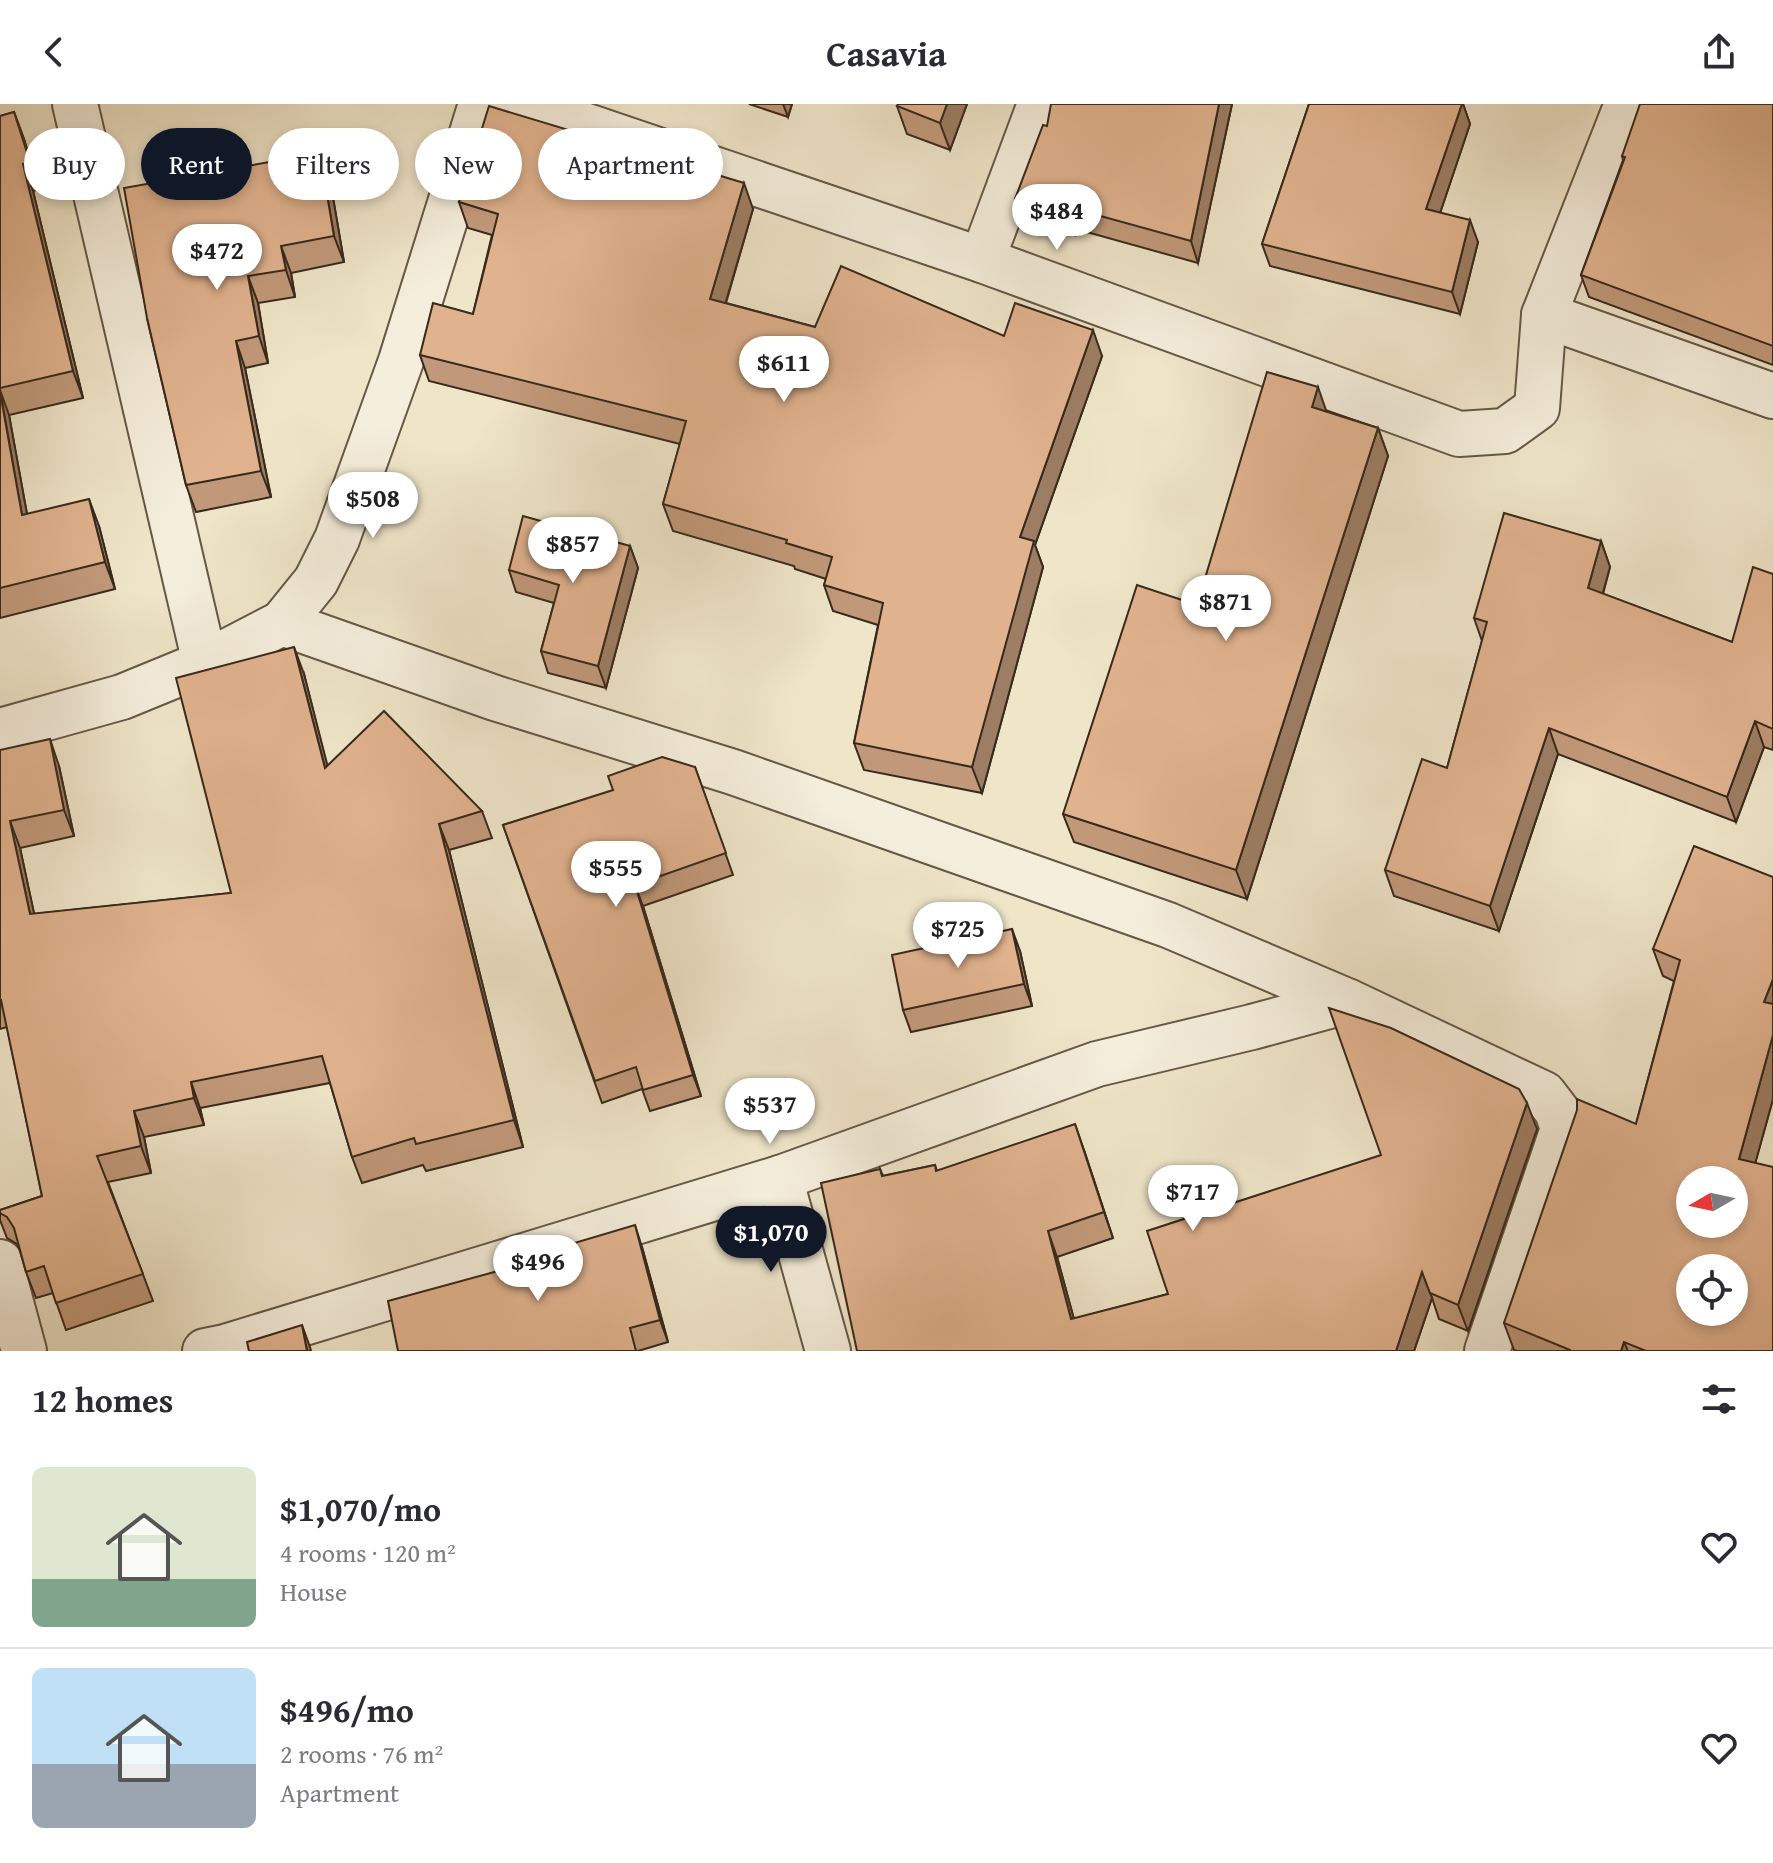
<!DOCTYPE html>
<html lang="en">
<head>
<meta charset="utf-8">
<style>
	:root { --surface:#fff; --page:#f2f2f3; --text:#2b2b33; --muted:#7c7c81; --line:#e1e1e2; --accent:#111827 }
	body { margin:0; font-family:"Gentium Book Plus",serif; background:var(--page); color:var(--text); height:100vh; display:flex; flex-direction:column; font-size:30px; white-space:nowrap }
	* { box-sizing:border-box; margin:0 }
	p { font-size:26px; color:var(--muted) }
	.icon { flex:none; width:44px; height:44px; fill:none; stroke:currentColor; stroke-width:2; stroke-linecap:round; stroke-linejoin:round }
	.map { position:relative; height:1247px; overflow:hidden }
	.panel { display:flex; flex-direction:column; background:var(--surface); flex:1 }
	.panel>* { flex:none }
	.guide { position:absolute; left:24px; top:24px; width:800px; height:72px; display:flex; gap:16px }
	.needle { width:52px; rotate:261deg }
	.controls { position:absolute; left:1676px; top:1062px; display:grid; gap:16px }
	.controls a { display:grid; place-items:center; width:72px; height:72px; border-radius:50%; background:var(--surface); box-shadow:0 4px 12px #0003; font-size:40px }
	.price { position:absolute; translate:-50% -68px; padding:0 18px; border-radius:28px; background:#fff; color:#222; font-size:26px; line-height:52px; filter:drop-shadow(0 2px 4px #0008) }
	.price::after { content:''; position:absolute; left:50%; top:48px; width:24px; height:18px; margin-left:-12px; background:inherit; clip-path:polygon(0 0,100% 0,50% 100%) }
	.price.current { background:var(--accent); color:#fff }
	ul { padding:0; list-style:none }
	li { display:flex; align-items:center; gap:24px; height:200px; padding:0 32px }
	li+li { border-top:2px solid var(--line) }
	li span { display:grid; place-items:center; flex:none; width:224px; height:160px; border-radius:12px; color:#555 }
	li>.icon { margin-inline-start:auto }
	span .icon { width:96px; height:96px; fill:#fffc; stroke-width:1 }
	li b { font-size:34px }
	h2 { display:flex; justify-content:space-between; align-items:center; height:96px; padding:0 32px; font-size:34px }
	.pill { padding:0 28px; border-radius:36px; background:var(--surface); box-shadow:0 4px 12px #0003; font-size:28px; line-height:72px }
	.pill.current { background:var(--accent); color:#fff }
	header { display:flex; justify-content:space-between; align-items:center; height:104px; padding:0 32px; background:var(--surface); font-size:36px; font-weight:700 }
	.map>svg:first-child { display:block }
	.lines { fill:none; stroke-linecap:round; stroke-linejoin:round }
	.street-casing { stroke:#655847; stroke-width:48 }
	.street { stroke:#f5eedc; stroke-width:44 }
	.wall { fill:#c1997a; stroke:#37291c; stroke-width:2 }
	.shaded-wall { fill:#9d7d63; stroke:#37291c; stroke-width:2 }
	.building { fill:#e0b28e; stroke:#37291c; stroke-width:2; fill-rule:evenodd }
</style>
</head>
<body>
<header><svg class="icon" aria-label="back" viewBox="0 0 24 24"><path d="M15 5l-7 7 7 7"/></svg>Casavia<svg class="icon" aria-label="share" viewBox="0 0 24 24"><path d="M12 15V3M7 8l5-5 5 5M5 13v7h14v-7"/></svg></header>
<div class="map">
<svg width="1773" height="1247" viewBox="0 0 1773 1247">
	<rect width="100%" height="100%" fill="#efe5c9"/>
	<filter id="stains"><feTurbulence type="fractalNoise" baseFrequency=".0025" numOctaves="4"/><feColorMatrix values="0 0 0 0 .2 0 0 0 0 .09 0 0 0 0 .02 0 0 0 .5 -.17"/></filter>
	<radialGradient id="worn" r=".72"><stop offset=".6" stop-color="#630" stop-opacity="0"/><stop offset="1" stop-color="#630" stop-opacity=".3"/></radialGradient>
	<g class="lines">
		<g class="street-casing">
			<g id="street">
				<path d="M 75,0 L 205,559"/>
				<path d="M 522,0 L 982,156 L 1459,330 L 1505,327 L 1537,304 L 1544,211"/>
				<path d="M 1627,0 L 1544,211 L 1773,292"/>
				<path d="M 982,156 L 1040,0"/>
				<path d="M 282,519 L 495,594 L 733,668 L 1168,821 L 1347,897 L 1544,990 L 1557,1007 L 1563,1025 L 1487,1247"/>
				<path d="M 0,627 L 122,593 L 205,559 L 282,519 L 316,477 L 337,435 L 401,257 L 481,0"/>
				<path d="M 780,1074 L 828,1247"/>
				<path d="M 0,1158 L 24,1247"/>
				<path d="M 205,1247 L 225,1243 L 780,1074 L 1097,960 L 1252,923 L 1347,897"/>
			</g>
		</g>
		<use href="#street" class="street"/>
	</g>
	<g class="wall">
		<path d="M 749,0 L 792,0 L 788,13 Z"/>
		<path d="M 967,0 L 950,46 L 907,30 L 897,2 Z"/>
		<path d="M 1232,0 L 1198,159 L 1076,125 L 1075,130 L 1023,117 L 1015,95 L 1047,22 Z"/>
		<path d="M 1309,0 L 1463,0 L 1470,20 L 1440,109 L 1478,138 L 1460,210 L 1270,162 L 1262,140 Z"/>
		<path d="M 1773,0 L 1773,261 L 1589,193 L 1581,171 L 1623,56 L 1622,52 Z"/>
		<path d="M 14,8 L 24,35 L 39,85 L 33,87 L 83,294 L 9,311 L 27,410 L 99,422 L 115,485 L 0,514 L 0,12 Z"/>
		<path d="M 320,49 L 330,76 L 344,158 L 291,169 L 295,193 L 258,199 L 268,259 L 245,264 L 271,393 L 196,408 L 186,381 L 147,214 Z"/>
		<path d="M 459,98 L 753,105 L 726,199 L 815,223 L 1004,232 L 1102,252 L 1035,441 L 1043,463 L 982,689 L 864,666 L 854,639 L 878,521 L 833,507 L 824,481 L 826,475 L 795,465 L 794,462 L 673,427 L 663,400 L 680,340 L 429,277 L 420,251 L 473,210 L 492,131 L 468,124 Z"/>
		<path d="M 1327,307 L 1378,324 L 1388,352 L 1247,795 L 1074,738 L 1063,710 L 1197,501 Z"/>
		<path d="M 1601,437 L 1610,463 L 1603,490 L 1732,538 L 1773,470 L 1773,646 L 1764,643 L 1736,718 L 1558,650 L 1499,827 L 1394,792 L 1385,766 L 1447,664 L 1482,537 L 1474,514 Z"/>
		<path d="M 630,442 L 638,464 L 606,584 L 548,569 L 541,547 L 554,499 L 516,488 L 509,466 Z"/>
		<path d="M 304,570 L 327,662 L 482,707 L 492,734 L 449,746 L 523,1043 L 426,1067 L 423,1061 L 362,1079 L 352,1053 L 330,979 L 200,1004 L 204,1021 L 144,1033 L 151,1069 L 108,1078 L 153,1197 L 66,1226 L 53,1189 L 36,1194 L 26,1168 L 19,1144 L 17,1140 L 7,1134 L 0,1116 L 0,1106 L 42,1092 L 7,923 L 0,925 L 0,646 L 59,662 L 74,732 L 20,744 L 34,810 L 231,789 Z"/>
		<path d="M 695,663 L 733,771 L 643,802 L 701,992 L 650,1007 L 642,985 L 602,999 L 503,721 Z"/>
		<path d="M 1773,773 L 1773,995 L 1755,1059 L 1773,1247 L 1517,1247 L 1514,1246 L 1504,1219 L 1636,1020 L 1674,877 L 1663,872 L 1653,845 Z"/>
		<path d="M 1020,847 L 1032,902 L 911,928 L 903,906 Z"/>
		<path d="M 1537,1025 L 1468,1227 L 1439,1215 L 1432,1194 L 1414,1247 L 857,1247 L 880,1065 L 883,1072 L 935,1061 L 937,1067 L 1084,1046 L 1113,1134 L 1057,1153 L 1074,1215 L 1168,1190 Z"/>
		<path d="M 642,1143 L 668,1238 L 638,1247 L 398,1247 Z"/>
	</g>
	<g class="shaded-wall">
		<path d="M 783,0 L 792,0 L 788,13 Z"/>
		<path d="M 947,0 L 967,0 L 950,46 L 940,19 Z"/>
		<path d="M 1219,0 L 1232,0 L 1198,159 L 1191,137 Z"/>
		<path d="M 1462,0 L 1463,0 L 1470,20 L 1434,127 L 1426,105 Z"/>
		<path d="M 14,8 L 24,35 L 39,85 L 30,58 Z"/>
		<path d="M 320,49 L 330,76 L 344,158 L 334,132 Z"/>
		<path d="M 23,60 L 33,87 L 83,294 L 73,267 Z"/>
		<path d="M 744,79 L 753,105 L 719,221 L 710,195 Z"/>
		<path d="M 1068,103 L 1076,125 L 1075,130 L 1067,109 Z"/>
		<path d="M 1470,116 L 1478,138 L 1460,210 L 1452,188 Z"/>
		<path d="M 281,142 L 291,169 L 295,193 L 286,166 Z"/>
		<path d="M 248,172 L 258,199 L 268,259 L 259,232 Z"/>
		<path d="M 1093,226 L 1102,252 L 1035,441 L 1043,463 L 982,689 L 972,663 L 1020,433 Z"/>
		<path d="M 236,237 L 245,264 L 271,393 L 261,367 Z"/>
		<path d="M 1318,283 L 1328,312 L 1312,303 Z"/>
		<path d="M 0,286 L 9,311 L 32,438 L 22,411 Z"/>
		<path d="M 1378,324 L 1388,352 L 1247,795 L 1236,766 Z"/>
		<path d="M 89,395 L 99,422 L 115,485 L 105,458 Z"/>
		<path d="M 1601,437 L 1610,463 L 1597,510 L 1588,484 Z"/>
		<path d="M 630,442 L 638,464 L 606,584 L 598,562 Z"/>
		<path d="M 294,543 L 304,570 L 335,691 L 325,664 Z"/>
		<path d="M 1755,617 L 1764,643 L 1736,718 L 1727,693 Z"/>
		<path d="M 1549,624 L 1558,650 L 1499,827 L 1490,802 Z"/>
		<path d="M 50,635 L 59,662 L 74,732 L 64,706 Z"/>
		<path d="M 10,717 L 20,744 L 40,837 L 30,810 Z"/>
		<path d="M 439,720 L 449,746 L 523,1043 L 514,1016 Z"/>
		<path d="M 635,781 L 643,802 L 701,992 L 693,971 Z"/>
		<path d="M 1012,825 L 1020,847 L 1032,902 L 1024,880 Z"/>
		<path d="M 1773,875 L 1773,923 L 1764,898 Z"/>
		<path d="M 1773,931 L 1773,995 L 1749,1082 L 1739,1055 Z"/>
		<path d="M 191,978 L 200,1004 L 204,1021 L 194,994 Z"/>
		<path d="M 1527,999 L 1537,1025 L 1468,1227 L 1458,1201 Z"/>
		<path d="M 134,1007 L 144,1033 L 151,1069 L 141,1042 Z"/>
		<path d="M 1075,1020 L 1084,1046 L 1113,1134 L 1104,1108 Z"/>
		<path d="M 635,1121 L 642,1143 L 668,1238 L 660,1216 Z"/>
		<path d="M 1048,1127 L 1057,1153 L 1081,1241 L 1071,1215 Z"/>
		<path d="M 1422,1168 L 1432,1194 L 1414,1247 L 1396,1247 Z"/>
		<path d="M 302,1221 L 310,1243 L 311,1247 L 307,1247 Z"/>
		<path d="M 1624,1238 L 1628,1247 L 1621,1247 Z"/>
	</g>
	<g class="building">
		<path d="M 898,0 L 947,0 L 940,19 L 897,2 Z"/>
		<path d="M 1051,0 L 1219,0 L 1191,137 L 1068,103 L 1067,109 L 1015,95 L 1043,21 L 1047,22 Z"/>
		<path d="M 1309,0 L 1462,0 L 1426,105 L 1470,116 L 1452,188 L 1262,140 Z"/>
		<path d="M 1640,0 L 1773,0 L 1773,242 L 1581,171 L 1625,53 L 1622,52 Z"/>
		<path d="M 489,2 L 744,79 L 710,195 L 815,223 L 841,162 L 1004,232 L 1015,199 L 1093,226 L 1020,433 L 1034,437 L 972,663 L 854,639 L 883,499 L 824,481 L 832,453 L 786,439 L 787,436 L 663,400 L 686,317 L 420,251 L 433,199 L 473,210 L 498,110 L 459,98 Z"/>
		<path d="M 14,8 L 30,58 L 23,60 L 73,267 L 0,284 L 0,12 Z"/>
		<path d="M 320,49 L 334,132 L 281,142 L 286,166 L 248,172 L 259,232 L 236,237 L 261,367 L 186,381 L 147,214 L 124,84 Z"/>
		<path d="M 1267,268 L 1318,283 L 1312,303 L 1378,324 L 1236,766 L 1063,710 L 1137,481 L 1197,501 Z"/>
		<path d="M 0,288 L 22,411 L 89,395 L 105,458 L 0,484 Z"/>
		<path d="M 1504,409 L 1601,437 L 1588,484 L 1732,538 L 1753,463 L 1773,470 L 1773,625 L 1755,617 L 1727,693 L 1549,624 L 1490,802 L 1385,766 L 1422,655 L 1447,664 L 1487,518 L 1474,514 Z"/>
		<path d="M 523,412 L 630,442 L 598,562 L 541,547 L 559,481 L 509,466 Z"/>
		<path d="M 294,543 L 325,664 L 384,607 L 482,707 L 439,720 L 514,1016 L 416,1040 L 414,1034 L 352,1053 L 322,952 L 191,978 L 194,994 L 134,1007 L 141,1042 L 97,1052 L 143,1170 L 56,1199 L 44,1162 L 26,1168 L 14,1124 L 7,1113 L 0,1109 L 0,1106 L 42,1092 L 1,896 L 0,896 L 0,646 L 50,635 L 64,706 L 10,717 L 30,810 L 231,789 L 176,574 Z"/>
		<path d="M 662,653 L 695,663 L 726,749 L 635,781 L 693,971 L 643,986 L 636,963 L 595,977 L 503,721 L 613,686 L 608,672 Z"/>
		<path d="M 1694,742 L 1773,773 L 1773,875 L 1764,898 L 1773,900 L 1773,931 L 1739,1055 L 1773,1063 L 1773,1247 L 1646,1247 L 1624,1238 L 1621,1247 L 1570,1247 L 1570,1246 L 1504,1219 L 1577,1006 L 1577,995 L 1636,1020 L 1680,856 L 1653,845 ZM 1690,1076 L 1734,1076 L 1734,1120 L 1690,1120 ZM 1690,1164 L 1734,1164 L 1734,1208 L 1690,1208 Z"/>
		<path d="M 1012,825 L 1024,880 L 903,906 L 892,851 Z"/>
		<path d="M 1329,904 L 1391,924 L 1519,985 L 1527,999 L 1458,1201 L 1430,1189 L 1422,1168 L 1396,1247 L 857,1247 L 821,1079 L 880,1065 L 882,1072 L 935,1061 L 936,1067 L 1075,1020 L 1104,1108 L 1048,1127 L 1071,1215 L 1168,1190 L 1147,1127 L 1381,1051 Z"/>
		<path d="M 635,1121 L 660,1216 L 630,1224 L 636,1247 L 398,1247 L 388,1197 L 509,1164 L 507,1159 Z"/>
		<path d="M 302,1221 L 307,1247 L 249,1247 L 247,1238 Z"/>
	</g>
	<rect width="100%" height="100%" filter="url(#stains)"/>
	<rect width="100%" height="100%" fill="url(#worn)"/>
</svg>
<div class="controls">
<a><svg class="needle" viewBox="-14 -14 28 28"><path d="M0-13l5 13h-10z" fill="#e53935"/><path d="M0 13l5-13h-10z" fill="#7c7c81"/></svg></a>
<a><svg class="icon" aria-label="locate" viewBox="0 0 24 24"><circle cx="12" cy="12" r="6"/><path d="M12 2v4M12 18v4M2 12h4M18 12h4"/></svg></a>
</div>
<b class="price" style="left:1057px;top:148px">$484</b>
<b class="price" style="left:217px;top:188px">$472</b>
<b class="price" style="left:784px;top:300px">$611</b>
<b class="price" style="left:373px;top:436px">$508</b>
<b class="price" style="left:573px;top:481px">$857</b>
<b class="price" style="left:1226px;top:539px">$871</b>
<b class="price" style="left:616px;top:805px">$555</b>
<b class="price" style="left:958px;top:866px">$725</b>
<b class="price" style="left:770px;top:1042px">$537</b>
<b class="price" style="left:1193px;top:1129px">$717</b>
<b class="price current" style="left:771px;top:1170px">$1,070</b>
<b class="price" style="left:538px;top:1199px">$496</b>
<div class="guide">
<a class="pill">Buy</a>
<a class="pill current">Rent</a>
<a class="pill">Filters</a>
<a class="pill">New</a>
<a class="pill">Apartment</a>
</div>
</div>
<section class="panel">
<h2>12 homes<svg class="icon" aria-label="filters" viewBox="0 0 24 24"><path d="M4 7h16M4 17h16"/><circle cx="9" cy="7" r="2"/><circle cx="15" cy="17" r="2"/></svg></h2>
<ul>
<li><span style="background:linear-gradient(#dfe7d0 70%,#7fa58c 0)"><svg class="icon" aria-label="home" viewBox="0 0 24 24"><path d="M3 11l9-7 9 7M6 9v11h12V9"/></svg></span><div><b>$1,070/mo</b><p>4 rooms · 120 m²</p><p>House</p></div><svg class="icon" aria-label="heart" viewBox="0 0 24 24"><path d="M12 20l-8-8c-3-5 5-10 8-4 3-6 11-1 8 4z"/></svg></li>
<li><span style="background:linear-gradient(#bfe0f5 60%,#9aa5b1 0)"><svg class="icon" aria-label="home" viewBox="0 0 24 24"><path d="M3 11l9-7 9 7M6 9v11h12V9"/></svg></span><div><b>$496/mo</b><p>2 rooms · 76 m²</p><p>Apartment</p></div><svg class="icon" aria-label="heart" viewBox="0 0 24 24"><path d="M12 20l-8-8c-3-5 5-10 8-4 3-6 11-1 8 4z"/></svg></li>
</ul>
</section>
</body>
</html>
